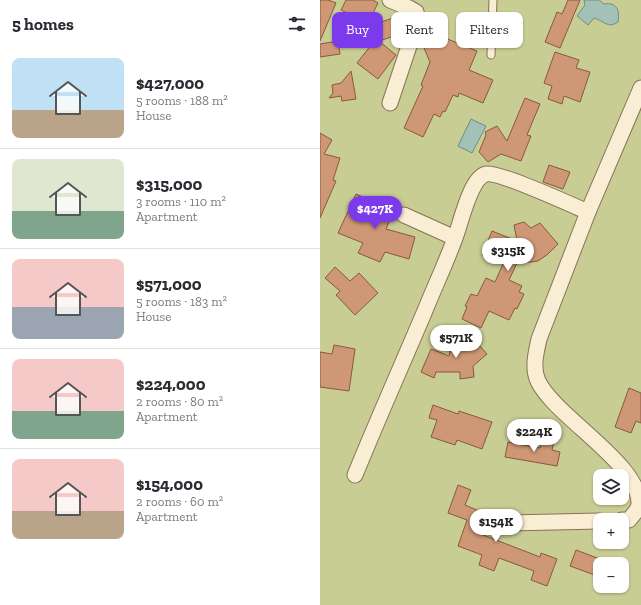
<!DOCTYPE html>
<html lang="en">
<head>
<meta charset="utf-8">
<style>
	:root { --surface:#fff; --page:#f7f7f7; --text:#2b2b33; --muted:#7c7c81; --line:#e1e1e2; --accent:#7c3aed }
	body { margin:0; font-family:"Zilla Slab",serif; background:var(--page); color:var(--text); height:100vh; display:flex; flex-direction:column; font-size:15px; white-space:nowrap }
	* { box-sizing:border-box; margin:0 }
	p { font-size:13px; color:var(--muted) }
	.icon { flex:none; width:22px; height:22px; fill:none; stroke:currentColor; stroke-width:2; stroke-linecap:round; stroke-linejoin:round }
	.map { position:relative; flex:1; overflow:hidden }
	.sheet { display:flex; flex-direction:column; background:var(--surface); width:320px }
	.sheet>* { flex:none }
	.guide { position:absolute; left:12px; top:12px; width:249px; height:36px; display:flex; gap:8px }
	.tools { position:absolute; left:273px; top:469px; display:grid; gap:8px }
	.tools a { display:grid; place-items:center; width:36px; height:36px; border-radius:8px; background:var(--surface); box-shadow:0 1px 3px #0004; font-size:20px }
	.price { position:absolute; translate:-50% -34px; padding:0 9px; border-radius:14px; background:#fff; color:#222; font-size:13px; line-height:26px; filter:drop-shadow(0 1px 2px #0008) }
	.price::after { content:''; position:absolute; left:50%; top:24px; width:12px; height:9px; margin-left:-6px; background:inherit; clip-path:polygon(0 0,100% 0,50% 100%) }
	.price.active { background:var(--accent); color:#fff }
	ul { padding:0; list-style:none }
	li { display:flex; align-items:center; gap:12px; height:100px; padding:0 12px }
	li+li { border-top:1px solid var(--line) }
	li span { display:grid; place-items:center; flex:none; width:112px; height:80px; border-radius:8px; color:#555 }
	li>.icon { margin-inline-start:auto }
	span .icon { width:48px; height:48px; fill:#fffc; stroke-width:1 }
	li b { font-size:17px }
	h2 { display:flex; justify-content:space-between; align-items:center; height:48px; padding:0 12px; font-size:17px }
	.chip { padding:0 14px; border-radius:8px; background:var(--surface); box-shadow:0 1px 3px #0004; font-size:14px; line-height:36px }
	.chip.active { background:var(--accent); color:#fff }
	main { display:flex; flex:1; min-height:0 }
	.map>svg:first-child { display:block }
	.green { fill:#c8cd94; fill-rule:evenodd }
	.water { fill:#a4c1b7; stroke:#6a8f85 }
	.building { fill:#ce9876; stroke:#88593d }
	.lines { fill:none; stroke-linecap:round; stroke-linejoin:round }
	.lane-casing { stroke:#887158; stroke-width:9 }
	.street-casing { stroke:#887158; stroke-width:17 }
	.lane { stroke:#f9edd4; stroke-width:7 }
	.street { stroke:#f9edd4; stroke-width:15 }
</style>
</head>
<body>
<main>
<section class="sheet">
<h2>5 homes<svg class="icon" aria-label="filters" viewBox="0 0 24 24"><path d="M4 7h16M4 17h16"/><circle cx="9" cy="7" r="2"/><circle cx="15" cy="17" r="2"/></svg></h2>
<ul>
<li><span style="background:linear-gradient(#bfe0f5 65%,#b9a48a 0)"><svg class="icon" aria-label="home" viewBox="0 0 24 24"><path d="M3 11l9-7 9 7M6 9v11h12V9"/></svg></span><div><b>$427,000</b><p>5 rooms · 188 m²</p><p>House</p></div></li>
<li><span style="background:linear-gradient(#dfe7d0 65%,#7fa58c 0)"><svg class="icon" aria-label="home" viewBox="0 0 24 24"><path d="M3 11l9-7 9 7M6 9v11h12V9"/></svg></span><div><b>$315,000</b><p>3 rooms · 110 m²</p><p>Apartment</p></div></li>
<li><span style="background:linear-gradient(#f6c9c9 60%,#9aa5b1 0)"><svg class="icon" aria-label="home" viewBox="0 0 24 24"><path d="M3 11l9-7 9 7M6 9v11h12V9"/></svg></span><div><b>$571,000</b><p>5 rooms · 183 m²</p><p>House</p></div></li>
<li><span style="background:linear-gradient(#f6c9c9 65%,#7fa58c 0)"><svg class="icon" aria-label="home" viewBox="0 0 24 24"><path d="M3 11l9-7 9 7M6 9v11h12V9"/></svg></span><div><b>$224,000</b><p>2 rooms · 80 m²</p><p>Apartment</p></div></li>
<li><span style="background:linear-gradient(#f6c9c9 65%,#b9a48a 0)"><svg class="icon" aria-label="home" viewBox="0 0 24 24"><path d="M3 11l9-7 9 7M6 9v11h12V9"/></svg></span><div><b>$154,000</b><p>2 rooms · 60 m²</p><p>Apartment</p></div></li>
</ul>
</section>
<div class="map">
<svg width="321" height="605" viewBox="0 0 321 605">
	<rect width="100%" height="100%" fill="#efe0c1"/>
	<path class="green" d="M 0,0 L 321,0 L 321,605 L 0,605 ZM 280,476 L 302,476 L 302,498 L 280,498 ZM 280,520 L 302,520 L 302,542 L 280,542 ZM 280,564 L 302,564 L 302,586 L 280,586 Z"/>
	<g class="water">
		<path d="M 264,0 L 279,0 L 284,4 C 297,2 300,10 298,22 C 288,29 284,21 274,18 L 268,25 L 257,16 L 265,5 Z"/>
		<path d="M 151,119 L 166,126 L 152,153 L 138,146 Z"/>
	</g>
	<g class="building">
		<path d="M 0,0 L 8,0 L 16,3 L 0,41 Z"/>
		<path d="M 26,0 L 53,0 L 58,3 L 48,23 L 21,10 Z"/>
		<path d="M 248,0 L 260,0 L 240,48 L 225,42 L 237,12 L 242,14 Z"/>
		<path d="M 82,15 L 86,27 L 84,33 L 59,41 L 76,55 L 58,79 L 37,63 L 63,30 L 52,25 Z"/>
		<path d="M 122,32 L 125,38 L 157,51 L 149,70 L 173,80 L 163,103 L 139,93 L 138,97 L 133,95 L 125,112 L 123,111 L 120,117 L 114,114 L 103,137 L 84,128 L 103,86 L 101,85 L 110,62 L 101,41 Z"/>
		<path d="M 18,41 L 20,54 L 0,57 L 0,44 Z"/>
		<path d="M 235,52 L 259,60 L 256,68 L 270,72 L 260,102 L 244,96 L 242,104 L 228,99 L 232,86 L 224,83 Z"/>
		<path d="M 31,71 L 36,99 L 22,101 L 21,96 L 9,98 L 13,93 L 12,85 L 21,83 Z"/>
		<path d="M 205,98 L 220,104 L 207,135 L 211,136 L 201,161 L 181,154 L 168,162 L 159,152 L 166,135 L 165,132 L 177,126 L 187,141 Z"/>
		<path d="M 0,133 L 12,140 L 4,154 L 20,158 L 13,180 L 16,181 L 0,218 Z"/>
		<path d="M 229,165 L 250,172 L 243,189 L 223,182 Z"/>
		<path d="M 36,194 L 74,210 L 66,229 L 95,237 L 89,259 L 65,252 L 60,262 L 38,253 L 43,243 L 18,233 Z"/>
		<path d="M 204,222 L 211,228 L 220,223 L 238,244 L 228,254 L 218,261 L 203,263 L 197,263 L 189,280 L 202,286 L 199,292 L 204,294 L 197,309 L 195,308 L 189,320 L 169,311 L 161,328 L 142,319 L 147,307 L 145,306 L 151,294 L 157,296 L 166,278 L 175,282 L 183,264 L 162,255 L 172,231 L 197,241 L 194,225 Z"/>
		<path d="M 15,267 L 30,281 L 39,273 L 58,293 L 35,315 L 16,295 L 20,291 L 5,278 Z"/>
		<path d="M 152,337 L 167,354 L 153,366 L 154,377 L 140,379 L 140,372 L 116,372 L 114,378 L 101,372 L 111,349 L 129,356 L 130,351 L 134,350 L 133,340 Z"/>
		<path d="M 14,345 L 35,349 L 29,391 L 0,387 L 0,352 L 12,354 Z"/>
		<path d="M 309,388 L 321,393 L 321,423 L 316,421 L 311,433 L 295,427 Z"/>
		<path d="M 113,405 L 138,414 L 139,411 L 172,422 L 162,449 L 137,440 L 135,445 L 111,437 L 117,420 L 109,418 Z"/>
		<path d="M 222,439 L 234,441 L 232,450 L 240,452 L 237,466 L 185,457 L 188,442 L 220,448 Z"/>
		<path d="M 138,485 L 151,490 L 145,505 L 166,514 L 158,533 L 220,557 L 221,553 L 237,559 L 227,586 L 211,580 L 214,571 L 179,558 L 174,571 L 159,565 L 162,555 L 138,546 L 147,520 L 128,513 Z"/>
		<path d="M 256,550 L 280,559 L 280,577 L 250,566 Z"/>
	</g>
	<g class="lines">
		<g class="lane-casing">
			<path id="lane" d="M 171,55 L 173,0"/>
		</g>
		<g class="street-casing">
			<g id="street">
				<path d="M 70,0 L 89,8 L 96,12 L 98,19 L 70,103"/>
				<path d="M 84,215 L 135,238"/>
				<path d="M 35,475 C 57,421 81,367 104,313 C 114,288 126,263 135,238 C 141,223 150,178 166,174 C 177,171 252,205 268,212"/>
				<path d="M 302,520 L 309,520 C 312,516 318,510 319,505 C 321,464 235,417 218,381 C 212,368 216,353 219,339 L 268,212 L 321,88"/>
				<path d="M 188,523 L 280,521"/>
			</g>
		</g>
		<use href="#lane" class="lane"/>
		<use href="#street" class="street"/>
	</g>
</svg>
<div class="tools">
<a><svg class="icon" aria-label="layers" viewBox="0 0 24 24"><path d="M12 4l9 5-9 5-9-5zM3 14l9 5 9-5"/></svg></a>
<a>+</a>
<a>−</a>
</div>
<b class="price active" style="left:55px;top:230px">$427K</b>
<b class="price" style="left:188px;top:272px">$315K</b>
<b class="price" style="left:136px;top:359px">$571K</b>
<b class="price" style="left:214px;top:453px">$224K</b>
<b class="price" style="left:176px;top:543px">$154K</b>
<div class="guide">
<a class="chip active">Buy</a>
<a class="chip">Rent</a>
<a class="chip">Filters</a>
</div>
</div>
</main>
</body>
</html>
